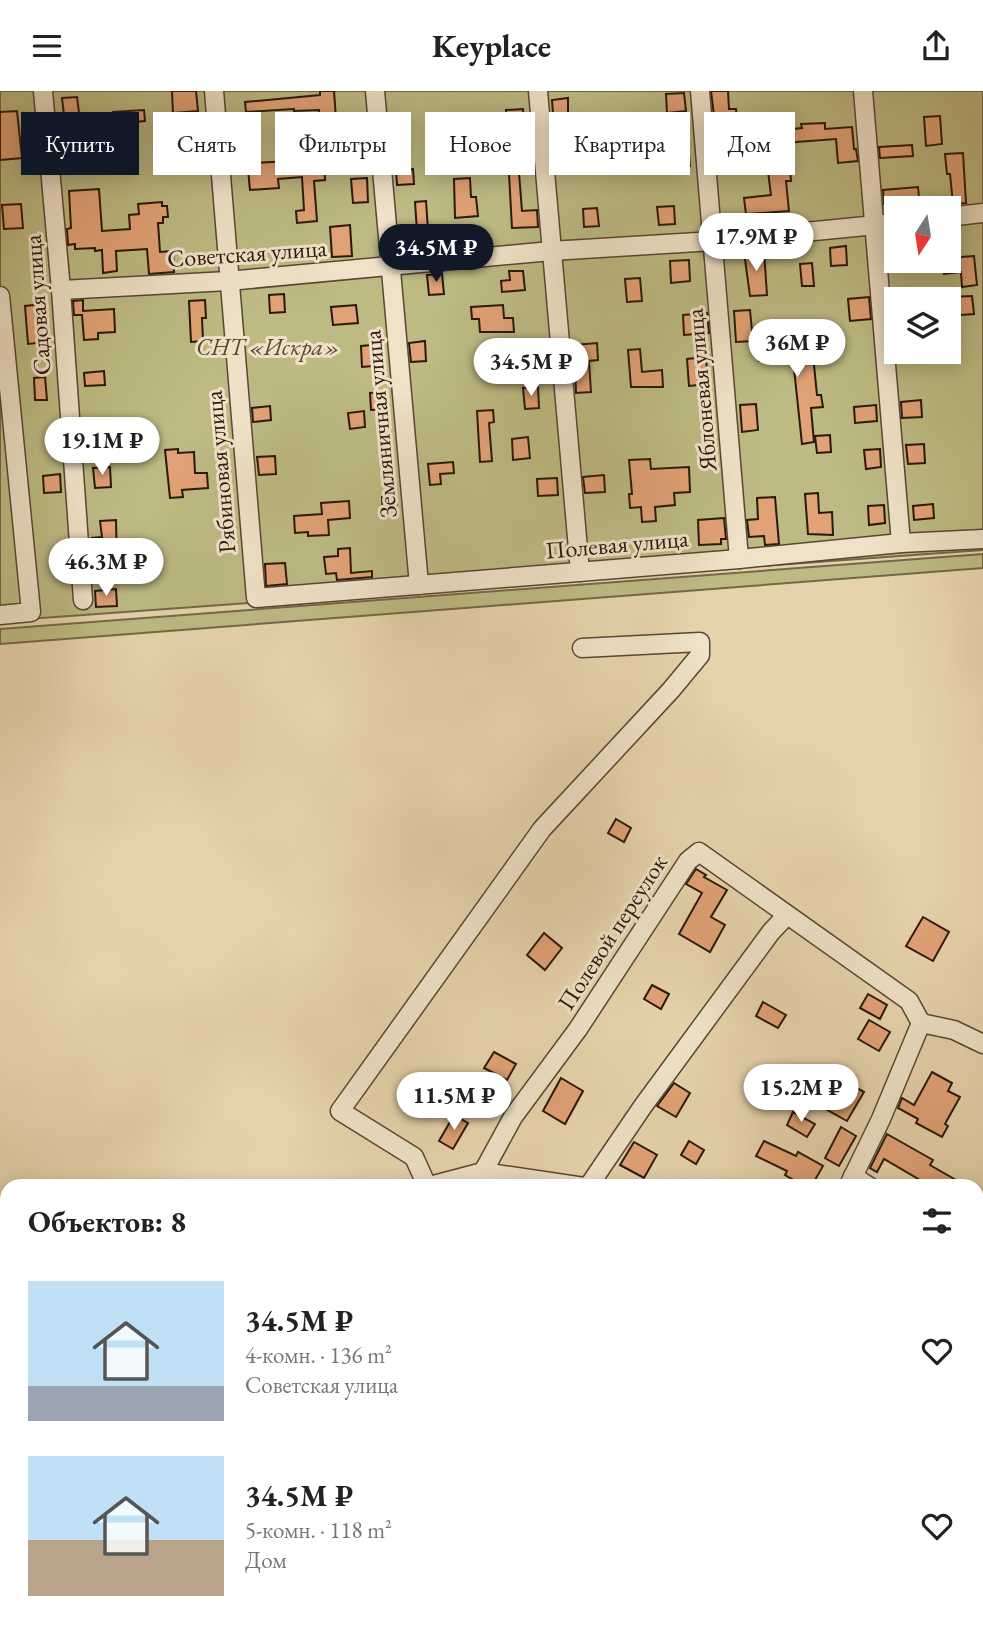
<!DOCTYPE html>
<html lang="ru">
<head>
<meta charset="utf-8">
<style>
	:root { --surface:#fff; --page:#f2f2f2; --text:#222; --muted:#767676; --accent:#111827 }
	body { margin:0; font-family:"EB Garamond",serif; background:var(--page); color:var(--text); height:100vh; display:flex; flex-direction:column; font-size:26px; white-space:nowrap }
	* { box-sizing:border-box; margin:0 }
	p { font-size:23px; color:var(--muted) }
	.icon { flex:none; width:38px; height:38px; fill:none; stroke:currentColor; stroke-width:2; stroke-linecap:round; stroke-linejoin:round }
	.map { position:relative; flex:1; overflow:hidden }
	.drawer { position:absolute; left:0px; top:1088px; width:984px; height:450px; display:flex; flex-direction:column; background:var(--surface); border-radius:21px 21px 0 0; box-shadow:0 4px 18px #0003 }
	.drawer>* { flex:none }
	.banner { position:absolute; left:21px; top:21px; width:942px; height:63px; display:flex; gap:14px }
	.needle { width:46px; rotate:192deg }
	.buttons { position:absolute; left:884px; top:105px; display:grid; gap:14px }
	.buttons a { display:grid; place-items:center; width:77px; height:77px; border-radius:0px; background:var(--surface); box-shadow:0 4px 18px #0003; font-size:35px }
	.price { position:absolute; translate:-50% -60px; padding:0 16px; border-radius:24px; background:#fff; color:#222; font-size:23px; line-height:46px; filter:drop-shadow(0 2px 4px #0008) }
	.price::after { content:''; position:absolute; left:50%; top:42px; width:21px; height:16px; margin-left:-10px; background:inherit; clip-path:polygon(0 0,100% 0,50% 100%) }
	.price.on { background:var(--accent); color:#fff }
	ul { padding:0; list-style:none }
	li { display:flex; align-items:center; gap:21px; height:175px; padding:0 28px }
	li span { display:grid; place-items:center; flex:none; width:196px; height:140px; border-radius:0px; color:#555 }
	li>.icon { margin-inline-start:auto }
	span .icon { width:84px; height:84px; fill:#fffc; stroke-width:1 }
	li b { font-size:30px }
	h2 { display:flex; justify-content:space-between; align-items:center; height:84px; padding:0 28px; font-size:30px }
	.pill { padding:0 24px; border-radius:0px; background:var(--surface); box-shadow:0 4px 18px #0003; font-size:24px; line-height:63px }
	.pill.on { background:var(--accent); color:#fff }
	header { display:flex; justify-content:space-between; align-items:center; height:91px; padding:0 28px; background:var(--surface); font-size:32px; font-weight:700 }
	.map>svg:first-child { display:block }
	.green { fill:#bdba83; stroke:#746847; stroke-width:2; fill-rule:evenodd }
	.building { fill:#e1a276; stroke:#2b170b; stroke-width:2 }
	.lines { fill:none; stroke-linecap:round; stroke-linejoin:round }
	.minor-casing { stroke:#5a4633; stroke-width:21 }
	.minor { stroke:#efe2c8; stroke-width:18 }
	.labels { text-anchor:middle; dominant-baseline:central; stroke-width:6; stroke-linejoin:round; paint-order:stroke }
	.street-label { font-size:24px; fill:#2b170b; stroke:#efe2c8 }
	.park-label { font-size:24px; font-style:italic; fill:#57482f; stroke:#efe2c8 }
</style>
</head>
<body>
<header><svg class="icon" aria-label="menu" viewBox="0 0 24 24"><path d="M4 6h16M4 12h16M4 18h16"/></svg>Keyplace<svg class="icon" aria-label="share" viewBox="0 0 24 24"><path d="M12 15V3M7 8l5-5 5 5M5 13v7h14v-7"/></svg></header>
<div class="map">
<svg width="983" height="1537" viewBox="0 0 983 1537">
	<rect width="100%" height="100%" fill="#e6d3ab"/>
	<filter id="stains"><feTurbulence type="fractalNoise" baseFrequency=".00286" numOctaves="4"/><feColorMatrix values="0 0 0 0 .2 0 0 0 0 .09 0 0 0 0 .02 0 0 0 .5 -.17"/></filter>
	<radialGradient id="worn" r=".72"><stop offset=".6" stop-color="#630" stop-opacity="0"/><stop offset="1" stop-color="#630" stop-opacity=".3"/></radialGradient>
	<g class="green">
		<path d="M 0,0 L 983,0 L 983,459 L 0,530 ZM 896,117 L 948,117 L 948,170 L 896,170 ZM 896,208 L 948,208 L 948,261 L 896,261 Z"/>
		<path d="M 983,463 L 983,477 L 0,553 L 0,538 Z"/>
	</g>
	<g class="building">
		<path d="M 172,0 L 196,0 L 198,20 L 173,22 Z"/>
		<path d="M 320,0 L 334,0 L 336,28 L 361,26 L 362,41 L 321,44 L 319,19 L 294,20 L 294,18 L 246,21 L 245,11 L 320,4 Z"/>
		<path d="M 711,0 L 728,0 L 729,18 L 736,18 L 737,29 L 729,30 L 733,82 L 721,83 Z"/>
		<path d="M 684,2 L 686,20 L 667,22 L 666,3 Z"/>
		<path d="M 77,6 L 79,22 L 64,24 L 62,7 Z"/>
		<path d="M 568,7 L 568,50 L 555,51 L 552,9 Z"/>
		<path d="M 523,18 L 524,37 L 507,39 L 506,19 Z"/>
		<path d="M 144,19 L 145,30 L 113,33 L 113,21 Z"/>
		<path d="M 17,20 L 22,67 L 0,69 L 0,21 Z"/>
		<path d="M 402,23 L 404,42 L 390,42 L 389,24 Z"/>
		<path d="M 940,25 L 942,53 L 926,55 L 924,26 Z"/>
		<path d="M 825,32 L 825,38 L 852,36 L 854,58 L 856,58 L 858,70 L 838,72 L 836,48 L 783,52 L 785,77 L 790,77 L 791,90 L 786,90 L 789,120 L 746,123 L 744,107 L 771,104 L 763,41 L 802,37 L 801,33 Z"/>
		<path d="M 118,33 L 119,55 L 97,57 L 96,34 Z"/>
		<path d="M 443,39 L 444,59 L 427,60 L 426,40 Z"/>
		<path d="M 323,49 L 325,89 L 314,90 L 317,130 L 297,132 L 296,120 L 304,119 L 302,86 L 278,88 L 279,97 L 250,99 L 248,78 L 255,77 L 254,72 L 290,70 L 308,65 L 307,50 Z"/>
		<path d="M 675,52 L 688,52 L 690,75 L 677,76 Z"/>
		<path d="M 912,54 L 913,65 L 880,67 L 879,56 Z"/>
		<path d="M 963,62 L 966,112 L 953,113 L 950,83 L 947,83 L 945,63 Z"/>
		<path d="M 413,78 L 414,93 L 397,94 L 396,79 Z"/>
		<path d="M 519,82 L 522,120 L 537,119 L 538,136 L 512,137 L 509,83 Z"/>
		<path d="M 367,87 L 368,111 L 353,112 L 351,88 Z"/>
		<path d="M 470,87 L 471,106 L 476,106 L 478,125 L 455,127 L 454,88 Z"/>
		<path d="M 918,96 L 919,107 L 908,108 L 908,111 L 884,113 L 883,99 Z"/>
		<path d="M 99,98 L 102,140 L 130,138 L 129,124 L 139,123 L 138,113 L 162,111 L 162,115 L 167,115 L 168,126 L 163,126 L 163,132 L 158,132 L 160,161 L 173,160 L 174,181 L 149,183 L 147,158 L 116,160 L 117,180 L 103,182 L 102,159 L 95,160 L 95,157 L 75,158 L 75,153 L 68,154 L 67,138 L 71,137 L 69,100 Z"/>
		<path d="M 426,110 L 428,139 L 443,138 L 444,153 L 410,155 L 409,140 L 417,140 L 415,111 Z"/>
		<path d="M 21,113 L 23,137 L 4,138 L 2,114 Z"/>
		<path d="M 674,115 L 675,133 L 659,134 L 657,116 Z"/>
		<path d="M 597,117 L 599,135 L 584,136 L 583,118 Z"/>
		<path d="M 350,134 L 352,165 L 332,166 L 330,136 Z"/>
		<path d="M 846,155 L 847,174 L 831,175 L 830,157 Z"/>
		<path d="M 764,160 L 767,204 L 750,205 L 744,161 Z"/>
		<path d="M 974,165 L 977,194 L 962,196 L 961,181 L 944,183 L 943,170 L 948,170 L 948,167 Z"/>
		<path d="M 689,169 L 690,190 L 671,192 L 670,170 Z"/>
		<path d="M 812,172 L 814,195 L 802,195 L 800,173 Z"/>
		<path d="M 509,180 L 523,180 L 525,199 L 502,201 L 501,190 L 510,189 Z"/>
		<path d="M 442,183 L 444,203 L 429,204 L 427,184 Z"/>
		<path d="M 640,187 L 642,210 L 627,211 L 625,188 Z"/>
		<path d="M 284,203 L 285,221 L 270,222 L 269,204 Z"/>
		<path d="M 972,205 L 974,223 L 948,225 L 948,206 Z"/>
		<path d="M 869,206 L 871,228 L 850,230 L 848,208 Z"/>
		<path d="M 83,209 L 83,220 L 114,218 L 115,241 L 98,242 L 98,248 L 84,249 L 82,224 L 74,224 L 73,210 Z"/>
		<path d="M 205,209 L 206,227 L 202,227 L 203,250 L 191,251 L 189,210 Z"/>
		<path d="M 43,213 L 46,251 L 28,253 L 25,215 Z"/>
		<path d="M 356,214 L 358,232 L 333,234 L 331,216 Z"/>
		<path d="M 503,214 L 504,227 L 513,227 L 514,241 L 480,241 L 479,228 L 472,228 L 471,216 Z"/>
		<path d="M 750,219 L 753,250 L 736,251 L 734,220 Z"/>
		<path d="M 707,222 L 709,242 L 684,244 L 683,224 Z"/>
		<path d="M 818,229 L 820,249 L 803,250 L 802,231 Z"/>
		<path d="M 781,246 L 782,256 L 812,254 L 817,304 L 821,304 L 823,316 L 811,317 L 814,351 L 802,353 L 793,268 L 759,270 L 758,247 Z"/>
		<path d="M 425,250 L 426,270 L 411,271 L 409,252 Z"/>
		<path d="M 597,252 L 598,269 L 589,270 L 591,301 L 576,302 L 574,254 Z"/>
		<path d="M 383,253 L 384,274 L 362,276 L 361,255 Z"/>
		<path d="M 640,258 L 642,281 L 662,279 L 663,296 L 631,296 L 628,259 Z"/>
		<path d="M 706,266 L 708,293 L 689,295 L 687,268 Z"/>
		<path d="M 104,280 L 105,294 L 85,295 L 84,282 Z"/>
		<path d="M 45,286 L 47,309 L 35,309 L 34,287 Z"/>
		<path d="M 538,296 L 539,317 L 525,318 L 523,297 Z"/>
		<path d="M 385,301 L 386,318 L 371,319 L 370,302 Z"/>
		<path d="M 921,309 L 922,326 L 902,327 L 901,311 Z"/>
		<path d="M 756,313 L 758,339 L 742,341 L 740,314 Z"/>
		<path d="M 876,314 L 877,330 L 855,332 L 854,316 Z"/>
		<path d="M 270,315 L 271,329 L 253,331 L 252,317 Z"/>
		<path d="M 493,319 L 494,331 L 489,332 L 492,370 L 480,371 L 477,320 Z"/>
		<path d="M 364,320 L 365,336 L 350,338 L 348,322 Z"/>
		<path d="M 107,329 L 108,345 L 91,347 L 89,331 Z"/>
		<path d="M 830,344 L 831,361 L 817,362 L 815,345 Z"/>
		<path d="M 528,346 L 530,367 L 513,369 L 512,348 Z"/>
		<path d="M 924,353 L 925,372 L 908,373 L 906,354 Z"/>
		<path d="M 178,358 L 178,362 L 194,361 L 195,382 L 207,382 L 208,397 L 182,399 L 183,406 L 170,407 L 165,359 Z"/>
		<path d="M 880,358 L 881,376 L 866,378 L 864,359 Z"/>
		<path d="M 275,365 L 276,383 L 259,384 L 257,366 Z"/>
		<path d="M 650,368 L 651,378 L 689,376 L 690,401 L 674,402 L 675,414 L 655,416 L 656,430 L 642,431 L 641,416 L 630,417 L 629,403 L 632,403 L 629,369 Z"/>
		<path d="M 453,371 L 454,382 L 440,383 L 441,393 L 430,394 L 428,373 Z"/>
		<path d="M 110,376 L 111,396 L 95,397 L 93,377 Z"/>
		<path d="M 60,383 L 61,401 L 44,402 L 43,385 Z"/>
		<path d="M 604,384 L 605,401 L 585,402 L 583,386 Z"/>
		<path d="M 557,387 L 558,404 L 538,405 L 537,388 Z"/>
		<path d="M 818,402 L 819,422 L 832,421 L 833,444 L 808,443 L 805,403 Z"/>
		<path d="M 396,405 L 397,423 L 383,424 L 382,406 Z"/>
		<path d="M 775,406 L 779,453 L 765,454 L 764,445 L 749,446 L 747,429 L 758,428 L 757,407 Z"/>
		<path d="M 349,410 L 350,427 L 328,429 L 329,444 L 308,445 L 308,441 L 295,442 L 294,425 L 322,423 L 321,412 Z"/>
		<path d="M 933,413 L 934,427 L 914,429 L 913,415 Z"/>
		<path d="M 884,414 L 885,432 L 869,434 L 868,415 Z"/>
		<path d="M 724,427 L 726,448 L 721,448 L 721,453 L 699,454 L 698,429 Z"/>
		<path d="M 116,429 L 117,475 L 94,477 L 92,447 L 102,446 L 100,430 Z"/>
		<path d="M 350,457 L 351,482 L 372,480 L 372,486 L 337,489 L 336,482 L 326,483 L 324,466 L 338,465 L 338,458 Z"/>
		<path d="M 285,472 L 287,493 L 266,495 L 265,473 Z"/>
		<path d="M 116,498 L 117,515 L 96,516 L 95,500 Z"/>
		<path d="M 616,728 L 631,737 L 624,751 L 608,742 Z"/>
		<path d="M 696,778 L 706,784 L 704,786 L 727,799 L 711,826 L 725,834 L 710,861 L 679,843 L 702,802 L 686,793 Z"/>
		<path d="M 923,826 L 949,841 L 933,870 L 906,855 Z"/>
		<path d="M 544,842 L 562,857 L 545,879 L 527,864 Z"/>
		<path d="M 652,894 L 669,903 L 661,918 L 644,908 Z"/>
		<path d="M 868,903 L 887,914 L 880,928 L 860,917 Z"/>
		<path d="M 763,911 L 786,924 L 778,937 L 756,925 Z"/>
		<path d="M 869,929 L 890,941 L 879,960 L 858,948 Z"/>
		<path d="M 494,961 L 516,973 L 507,989 L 484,977 Z"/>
		<path d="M 932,981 L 952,992 L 948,1000 L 960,1006 L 945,1033 L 948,1035 L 942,1046 L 916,1032 L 918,1028 L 898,1017 L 902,1007 L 914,1014 Z"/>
		<path d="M 831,983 L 864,1001 L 847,1030 L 815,1012 Z"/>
		<path d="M 561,987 L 583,1000 L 565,1033 L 543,1020 Z"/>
		<path d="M 674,992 L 690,1002 L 676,1026 L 657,1015 Z"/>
		<path d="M 793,1021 L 815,1033 L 807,1046 L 787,1034 Z"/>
		<path d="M 454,1024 L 468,1032 L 453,1058 L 439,1050 Z"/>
		<path d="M 841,1036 L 856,1045 L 839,1075 L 825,1067 Z"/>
		<path d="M 887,1043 L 933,1069 L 930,1074 L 968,1096 L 932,1096 L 884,1068 L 877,1081 L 870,1077 Z"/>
		<path d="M 689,1050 L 704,1059 L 696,1073 L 681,1064 Z"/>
		<path d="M 764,1050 L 796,1065 L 798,1061 L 823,1075 L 811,1096 L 806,1096 L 785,1084 L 787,1080 L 756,1065 Z"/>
		<path d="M 634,1051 L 657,1064 L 644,1087 L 620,1074 Z"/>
	</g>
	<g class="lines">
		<g class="minor-casing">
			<g id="minor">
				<path d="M 43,0 L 61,199 L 83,509"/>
				<path d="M 214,0 L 256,507 L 739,468 L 901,452 L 983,448"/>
				<path d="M 375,0 L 419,494"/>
				<path d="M 538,0 L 580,481"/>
				<path d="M 700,0 L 739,468"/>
				<path d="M 863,0 L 901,452"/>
				<path d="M 948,126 L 983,122"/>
				<path d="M 61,199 L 228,190 L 551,160 L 714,150 L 896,132"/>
				<path d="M 0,205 L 31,521 L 0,524"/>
				<path d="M 921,932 L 954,939 L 983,953"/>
				<path d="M 853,1085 L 870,1096"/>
				<path d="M 427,1095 L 414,1066 L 340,1020 L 542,738 L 671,599 L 700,564 L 700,551 L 582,557"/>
				<path d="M 426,1096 L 483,1081 L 513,1026 L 578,938 L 688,770 L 699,761 L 909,910 L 921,932"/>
				<path d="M 499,1096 L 483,1081 L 584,1096"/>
				<path d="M 588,1096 L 643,1015 L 771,841 L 787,824"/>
				<path d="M 848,1096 L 881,1028 L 921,932"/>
				<path d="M 976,1163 L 983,1167"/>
				<path d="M 0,1473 L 7,1479"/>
				<path d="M 976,1474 L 983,1477"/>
				<path d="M 69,1531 L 75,1537"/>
				<path d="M 561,1537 L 569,1531"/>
			</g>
		</g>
		<use href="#minor" class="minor"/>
	</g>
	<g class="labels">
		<g class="street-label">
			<text transform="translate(247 162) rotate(-4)">Советская улица</text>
			<text transform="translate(37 214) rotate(-94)">Садовая улица</text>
			<text transform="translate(701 299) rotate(-95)">Яблоневая улица</text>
			<text transform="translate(380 333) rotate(-95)">Земляничная улица</text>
			<text transform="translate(220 381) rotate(-95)">Рябиновая улица</text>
			<text transform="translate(617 453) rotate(-5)">Полевая улица</text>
			<text transform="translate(612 841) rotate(-57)">Полевой переулок</text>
		</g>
		<g class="park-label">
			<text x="268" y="255">СНТ «Искра»</text>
		</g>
	</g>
	<rect width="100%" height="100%" filter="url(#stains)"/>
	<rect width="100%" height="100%" fill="url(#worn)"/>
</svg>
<div class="buttons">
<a><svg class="needle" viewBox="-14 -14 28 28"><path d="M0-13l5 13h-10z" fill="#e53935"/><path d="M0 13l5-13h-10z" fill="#767676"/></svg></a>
<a><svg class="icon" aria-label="layers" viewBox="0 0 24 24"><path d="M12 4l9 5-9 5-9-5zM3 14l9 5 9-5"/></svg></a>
</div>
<b class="price" style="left:756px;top:182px">17.9M ₽</b>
<b class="price on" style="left:436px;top:193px">34.5M ₽</b>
<b class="price" style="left:797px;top:288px">36M ₽</b>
<b class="price" style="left:531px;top:307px">34.5M ₽</b>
<b class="price" style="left:102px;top:386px">19.1M ₽</b>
<b class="price" style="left:106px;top:507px">46.3M ₽</b>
<b class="price" style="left:801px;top:1033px">15.2M ₽</b>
<b class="price" style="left:454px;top:1041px">11.5M ₽</b>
<div class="banner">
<a class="pill on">Купить</a>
<a class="pill">Снять</a>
<a class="pill">Фильтры</a>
<a class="pill">Новое</a>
<a class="pill">Квартира</a>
<a class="pill">Дом</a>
</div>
<section class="drawer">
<h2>Объектов: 8<svg class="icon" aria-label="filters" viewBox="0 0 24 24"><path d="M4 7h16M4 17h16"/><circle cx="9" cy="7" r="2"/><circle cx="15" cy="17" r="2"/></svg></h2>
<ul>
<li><span style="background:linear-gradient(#bfe0f5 75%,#9aa5b1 0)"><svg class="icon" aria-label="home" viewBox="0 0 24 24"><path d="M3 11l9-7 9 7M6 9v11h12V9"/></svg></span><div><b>34.5M ₽</b><p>4-комн. · 136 m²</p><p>Советская улица</p></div><svg class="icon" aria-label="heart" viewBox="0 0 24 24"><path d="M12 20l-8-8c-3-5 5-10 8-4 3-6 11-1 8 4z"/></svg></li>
<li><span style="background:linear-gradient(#bfe0f5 60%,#b9a48a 0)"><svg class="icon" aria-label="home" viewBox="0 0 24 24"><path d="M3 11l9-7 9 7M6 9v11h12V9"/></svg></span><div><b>34.5M ₽</b><p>5-комн. · 118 m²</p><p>Дом</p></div><svg class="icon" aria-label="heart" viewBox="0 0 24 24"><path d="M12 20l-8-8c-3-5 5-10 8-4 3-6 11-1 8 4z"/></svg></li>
</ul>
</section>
</div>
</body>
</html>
